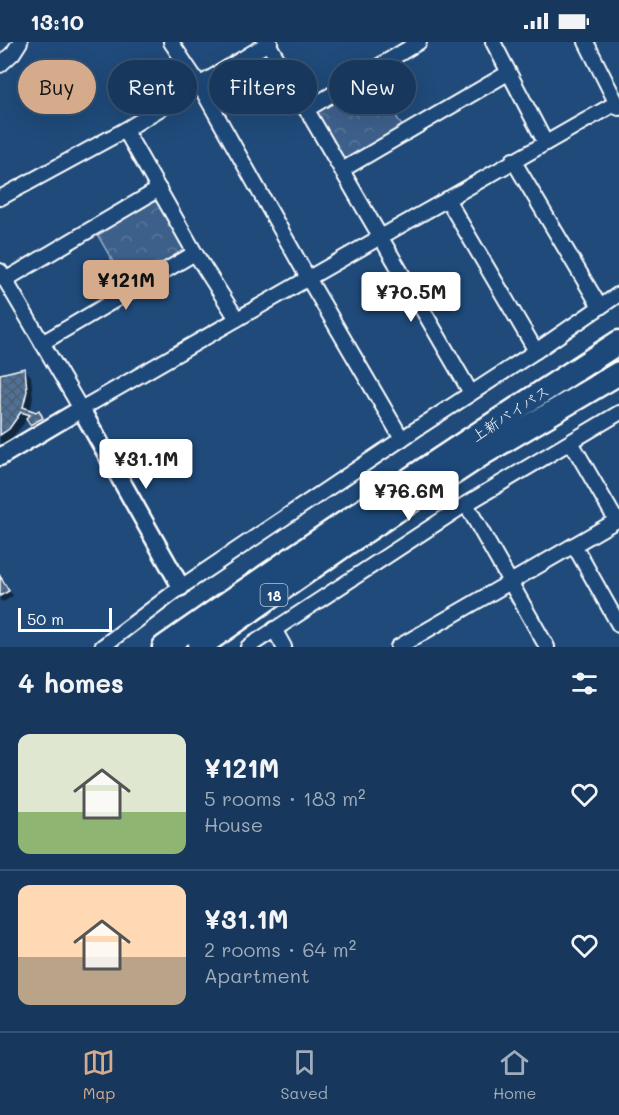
<!DOCTYPE html>
<html lang="en">
<head>
<meta charset="utf-8">
<style>
	:root { --surface:#17385c; --page:#203f62; --text:#f1f3f6; --muted:#9eacbb; --line:#365272; --accent:#d6ab8b }
	body { margin:0; font-family:Mali,"Klee One",sans-serif; background:var(--page); color:var(--text); height:100vh; display:flex; flex-direction:column; font-size:22px; white-space:nowrap }
	* { box-sizing:border-box; margin:0 }
	p { font-size:20px; color:var(--muted) }
	.icon { flex:none; width:33px; height:33px; fill:none; stroke:currentColor; stroke-width:2; stroke-linecap:round; stroke-linejoin:round }
	.map { position:relative; height:605px; overflow:hidden }
	.side { display:flex; flex-direction:column; background:var(--surface); flex:1 }
	.side>* { flex:none }
	.top-card { position:absolute; left:18px; top:18px; width:584px; height:54px; display:flex; gap:12px }
	.scale { position:absolute; left:18px; bottom:15px; width:94px; box-sizing:border-box; padding-left:6px; border:3px solid #fff; border-top:0; font-size:16px; line-height:21px; white-space:nowrap; color:#fff; -webkit-text-stroke:4px #1f4a7a; paint-order:stroke }
	.price { position:absolute; translate:-50% -51px; padding:0 14px; border-radius:6px; background:#fff; color:#222; font-size:20px; line-height:39px; filter:drop-shadow(0 2px 3px #0008) }
	.price::after { content:''; position:absolute; left:50%; top:36px; width:18px; height:14px; margin-left:-9px; background:inherit; clip-path:polygon(0 0,100% 0,50% 100%) }
	.price.selected { background:var(--accent); color:#111 }
	ul { padding:0; list-style:none }
	li { display:flex; align-items:center; gap:18px; height:150px; padding:0 18px }
	li+li { border-top:2px solid var(--line) }
	li span { display:grid; place-items:center; flex:none; width:168px; height:120px; border-radius:12px; color:#555 }
	li>.icon { margin-inline-start:auto }
	span .icon { width:72px; height:72px; fill:#fffc; stroke-width:1 }
	li b { font-size:26px }
	h2 { display:flex; justify-content:space-between; align-items:center; height:72px; padding:0 18px; font-size:26px }
	.pill { padding:0 21px; border-radius:27px; background:var(--surface); box-shadow:0 6px 24px #0002,0 0 0 2px var(--line); font-size:21px; line-height:54px }
	.pill.selected { background:var(--accent); color:#111 }
	.status { display:flex; justify-content:space-between; align-items:center; height:42px; padding:0 30px; background:var(--surface); direction:ltr }
	.status svg { height:16px; fill:currentColor }
	.tabs { display:flex; justify-content:space-around; align-items:center; height:84px; border-top:2px solid var(--line); background:var(--surface); font-size:16px; color:var(--muted) }
	.tabs a { display:grid; justify-items:center; gap:3px }
	.tabs .selected { color:var(--accent) }
	.map>svg:first-child { display:block }
	.park { fill:url(#park-crowns); stroke:#9eb0c5; stroke-width:1.5 }
	.shadow { fill:#0007 }
	.building { fill:url(#building-cross-hatch); stroke:#fff; stroke-width:1.5 }
	.lines { fill:none; stroke-linecap:round; stroke-linejoin:round }
	.minor-casing { stroke:#fff; stroke-width:18 }
	.tertiary-casing { stroke:#fff; stroke-width:21 }
	.trunk-casing { stroke:#fff; stroke-width:27 }
	.minor { stroke:#1f4a7a; stroke-width:14 }
	.tertiary { stroke:#1f4a7a; stroke-width:16 }
	.trunk { stroke:#1f4a7a; stroke-width:22 }
	.labels { text-anchor:middle; dominant-baseline:central; stroke-width:4.5; stroke-linejoin:round; paint-order:stroke }
	.shield { fill:#1f4a7a; stroke:#bcc9d7; stroke-width:1.5 }
	.shield-label { font-size:14px; font-weight:bold; fill:#fff }
	.street-label { font-size:15px; fill:#fff; stroke:#1f4a7a }
</style>
</head>
<body>
<div class="status"><b>13:10</b><svg viewBox="0 0 49 12"><path d="M0 12V9h3v3zM5 12V6h3v6zM10 12V3h3v9zM15 12V0h3v12zM26 1h20v11H26zM47 4h2v5h-2z"/></svg></div>
<div class="map">
<svg width="619" height="605" viewBox="0 0 619 605">
	<defs>
		<pattern id="park-crowns" width="20" height="18" patternUnits="userSpaceOnUse" patternTransform="scale(1.5)"><rect width="20" height="18" fill="#3c618b"/><path d="M2 6a3 3 0 1 1 6 0M12 15a3 3 0 1 1 6 0" fill="none" stroke="#59799c"/></pattern>
		<pattern id="building-cross-hatch" width="8" height="8" patternUnits="userSpaceOnUse" patternTransform="scale(1.5)"><rect width="8" height="8" fill="#507197"/><path d="M0 0l8 8M0 8l8-8" fill="none" stroke="#4e5b6a"/></pattern>
	</defs>
	<rect width="100%" height="100%" fill="#1f4a7a"/>
	<filter id="ink" filterUnits="userSpaceOnUse"><feTurbulence type="fractalNoise" baseFrequency=".0167" numOctaves="2"/><feDisplacementMap in="SourceGraphic" scale="12" xChannelSelector="R" yChannelSelector="G"/><feConvolveMatrix kernelMatrix="1 2 1 2 8 2 1 2 1" color-interpolation-filters="sRGB"/></filter>
	<g filter="url(#ink)">
		<g class="park">
			<path d="M 373,34 L 403,86 L 349,117 L 342,116 L 315,71 L 318,65 Z"/>
			<path d="M 152,159 L 159,161 L 184,204 L 183,210 L 127,244 L 97,192 Z"/>
		</g>
		<g class="shadow">
			<path d="M 25,328 L 31,334 L 33,356 L 30,369 L 36,371 L 39,370 L 45,377 L 49,383 L 38,389 L 31,382 L 27,376 L 22,384 L 10,398 L 0,404 L 0,333 Z"/>
			<path d="M 0,535 L 13,554 L 3,560 L 2,558 L 0,560 Z"/>
		</g>
		<g class="building">
			<path d="M 25,326 L 27,349 L 23,365 L 36,370 L 39,368 L 43,376 L 30,383 L 26,376 L 30,373 L 21,370 L 9,387 L 0,393 L 0,332 Z"/>
			<path d="M 0,534 L 9,549 L 0,554 Z"/>
		</g>
		<g class="lines">
			<g class="minor-casing">
				<g id="minor">
					<path d="M 171,0 L 199,42 L 308,236 L 402,397"/>
					<path d="M 493,0 L 545,100"/>
					<path d="M 586,0 L 619,66"/>
					<path d="M 268,1 L 471,351"/>
					<path d="M 0,23 L 13,11 L 20,0"/>
					<path d="M 306,68 L 419,0"/>
					<path d="M 125,88 L 195,211 L 237,277"/>
					<path d="M 513,118 L 600,265"/>
					<path d="M 342,128 L 508,31"/>
					<path d="M 0,156 L 125,88 L 270,0"/>
					<path d="M 447,157 L 536,309"/>
					<path d="M 0,229 L 81,367 C 203,297 323,227 446,158 C 503,126 559,93 616,61"/>
					<path d="M 5,238 L 159,147"/>
					<path d="M 42,301 L 195,211"/>
					<path d="M 571,400 L 616,478"/>
					<path d="M 466,462 L 619,371"/>
					<path d="M 574,503 L 619,583"/>
					<path d="M 274,587 L 284,605"/>
					<path d="M 102,605 L 181,545 L 418,386 L 536,309 L 619,252"/>
					<path d="M 248,605 L 466,462 L 547,605"/>
					<path d="M 398,605 L 619,477"/>
				</g>
			</g>
			<g class="tertiary-casing">
				<path id="tertiary" d="M 0,415 L 81,367 L 181,545"/>
			</g>
			<g class="trunk-casing">
				<g id="trunk">
					<path d="M 164,605 C 313,500 466,399 619,300"/>
					<path d="M 199,605 L 349,500 L 484,411 L 619,331"/>
				</g>
			</g>
			<use href="#minor" class="minor"/>
			<use href="#tertiary" class="tertiary"/>
			<use href="#trunk" class="trunk"/>
		</g>
	</g>
	<g class="labels">
		<rect class="shield" x="260.5" y="542" width="27" height="22" rx="4.5"/>
		<g class="shield-label">
			<text x="274" y="553">18</text>
		</g>
		<g class="street-label">
			<text transform="translate(510 371) rotate(-33)">上新バイパス</text>
		</g>
	</g>
</svg>
<div class="scale">50 m</div>
<b class="price selected" style="left:126px;top:269px">¥121M</b>
<b class="price" style="left:411px;top:281px">¥70.5M</b>
<b class="price" style="left:146px;top:448px">¥31.1M</b>
<b class="price" style="left:409px;top:480px">¥76.6M</b>
<div class="top-card">
<a class="pill selected">Buy</a>
<a class="pill">Rent</a>
<a class="pill">Filters</a>
<a class="pill">New</a>
</div>
</div>
<section class="side">
<h2>4 homes<svg class="icon" aria-label="filters" viewBox="0 0 24 24"><path d="M4 7h16M4 17h16"/><circle cx="9" cy="7" r="2"/><circle cx="15" cy="17" r="2"/></svg></h2>
<ul>
<li><span style="background:linear-gradient(#dfe7d0 65%,#8fb573 0)"><svg class="icon" aria-label="home" viewBox="0 0 24 24"><path d="M3 11l9-7 9 7M6 9v11h12V9"/></svg></span><div><b>¥121M</b><p>5 rooms · 183 m²</p><p>House</p></div><svg class="icon" aria-label="heart" viewBox="0 0 24 24"><path d="M12 20l-8-8c-3-5 5-10 8-4 3-6 11-1 8 4z"/></svg></li>
<li><span style="background:linear-gradient(#ffd9b3 60%,#b9a48a 0)"><svg class="icon" aria-label="home" viewBox="0 0 24 24"><path d="M3 11l9-7 9 7M6 9v11h12V9"/></svg></span><div><b>¥31.1M</b><p>2 rooms · 64 m²</p><p>Apartment</p></div><svg class="icon" aria-label="heart" viewBox="0 0 24 24"><path d="M12 20l-8-8c-3-5 5-10 8-4 3-6 11-1 8 4z"/></svg></li>
</ul>
</section>
<nav class="tabs">
<a class="selected"><svg class="icon" aria-label="map" viewBox="0 0 24 24"><path d="M3 6l6-2 6 2 6-2v14l-6 2-6-2-6 2zM9 4v14M15 6v14"/></svg>Map</a>
<a><svg class="icon" aria-label="saved" viewBox="0 0 24 24"><path d="M7 4h10v16l-5-4-5 4z"/></svg>Saved</a>
<a><svg class="icon" aria-label="home" viewBox="0 0 24 24"><path d="M3 11l9-7 9 7M6 9v11h12V9"/></svg>Home</a>
</nav>
</body>
</html>
